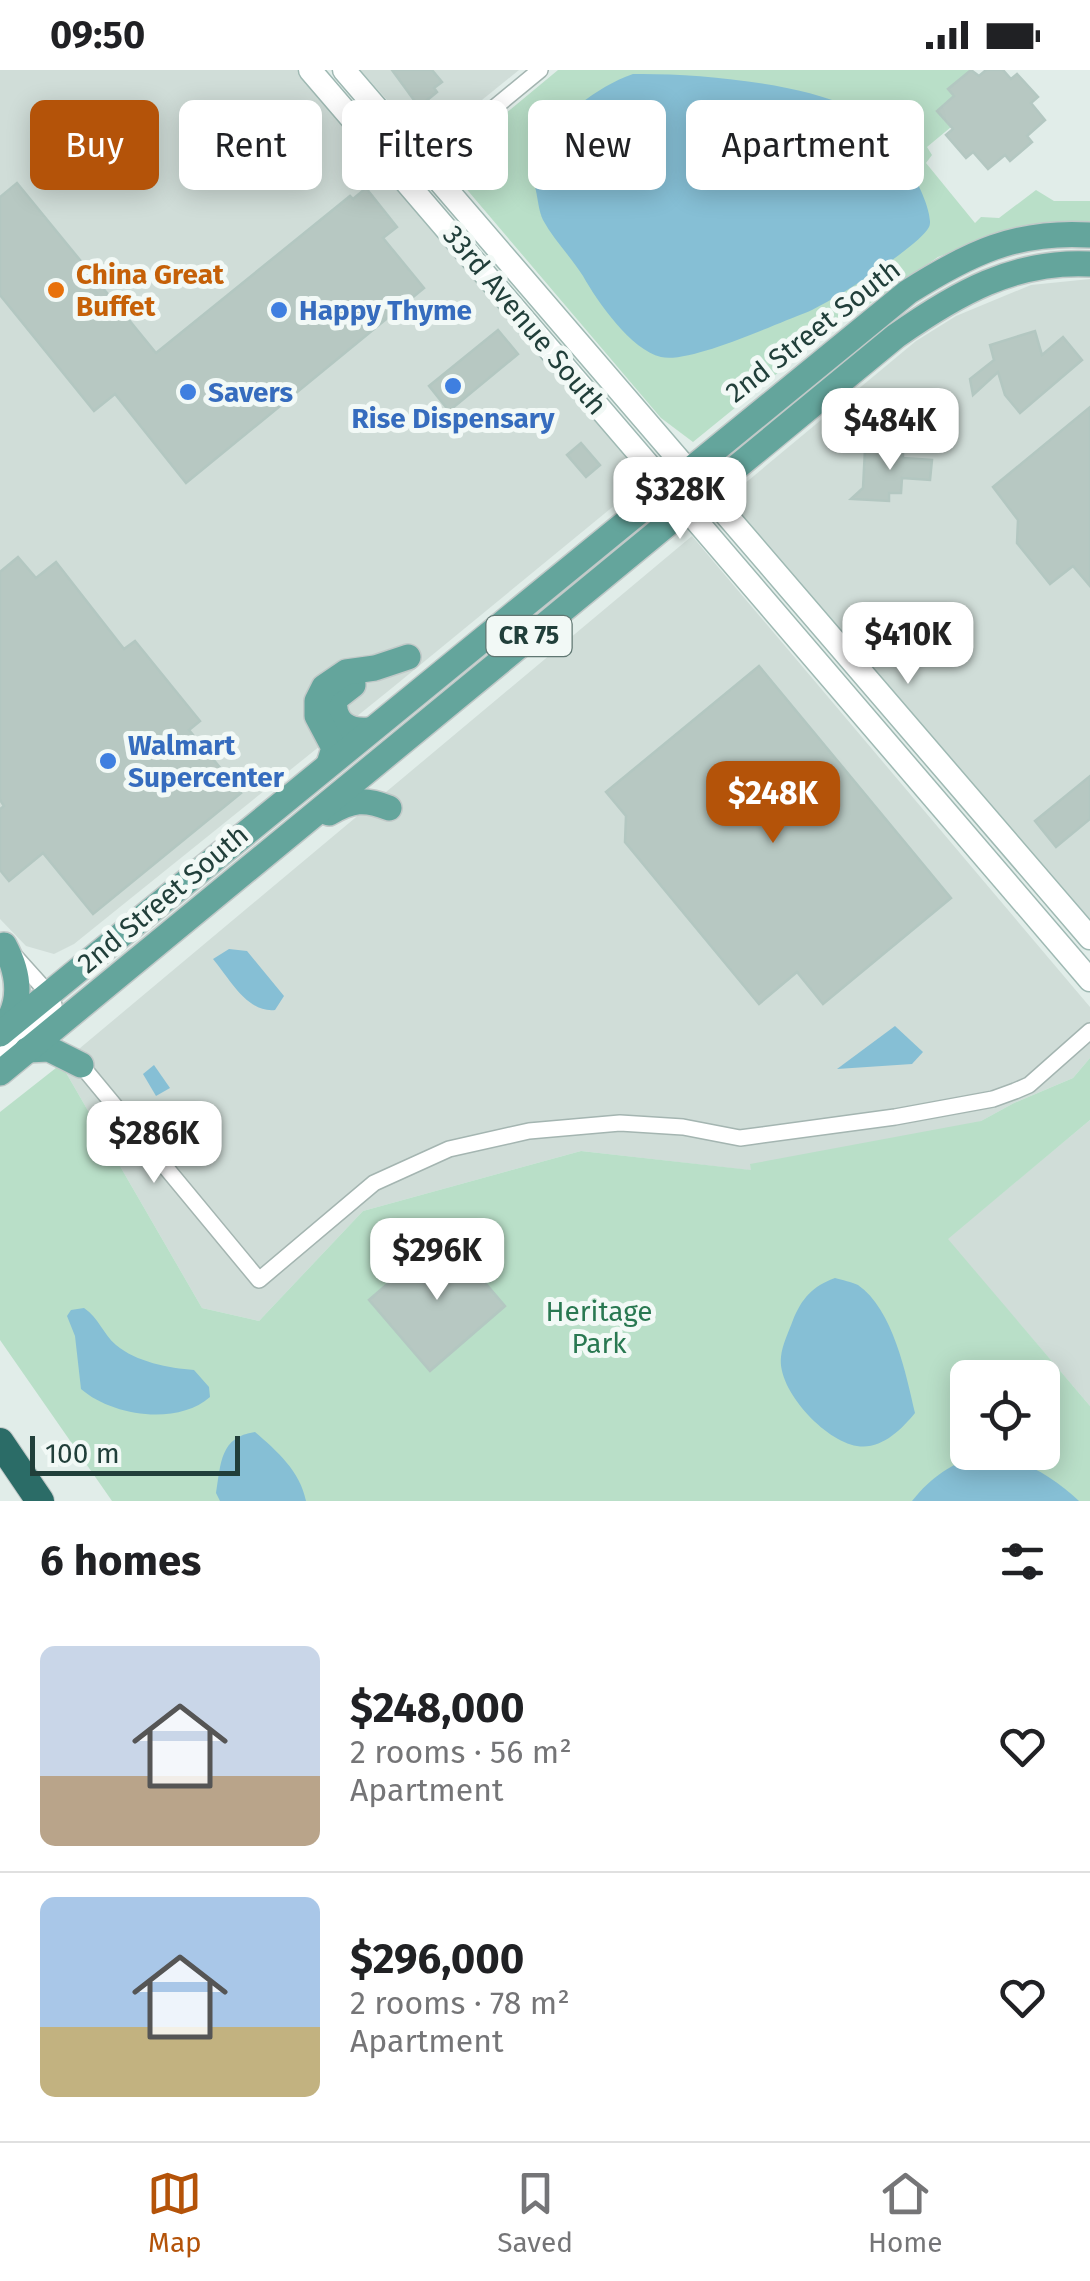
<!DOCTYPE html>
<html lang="en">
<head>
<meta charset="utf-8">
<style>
	:root { --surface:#fff; --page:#f6f6f6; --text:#202124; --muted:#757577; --line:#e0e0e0; --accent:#b45309 }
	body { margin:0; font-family:"Fira Sans",sans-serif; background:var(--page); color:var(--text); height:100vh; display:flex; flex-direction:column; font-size:38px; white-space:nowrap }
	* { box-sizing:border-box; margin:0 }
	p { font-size:32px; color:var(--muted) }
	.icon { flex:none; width:55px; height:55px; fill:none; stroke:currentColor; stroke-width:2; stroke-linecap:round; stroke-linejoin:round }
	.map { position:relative; height:1431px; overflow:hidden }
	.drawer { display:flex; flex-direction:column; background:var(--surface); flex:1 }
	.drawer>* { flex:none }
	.hud { position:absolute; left:30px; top:30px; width:1030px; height:90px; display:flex; gap:20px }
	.tools { position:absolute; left:950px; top:1290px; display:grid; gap:20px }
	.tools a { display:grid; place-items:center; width:110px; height:110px; border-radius:15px; background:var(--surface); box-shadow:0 5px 25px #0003; font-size:50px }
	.scale { position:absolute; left:30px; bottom:25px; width:210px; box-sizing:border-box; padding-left:10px; border:5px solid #213f3a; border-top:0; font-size:28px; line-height:35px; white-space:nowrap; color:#213f3a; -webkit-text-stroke:8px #f2f9f6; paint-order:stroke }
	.price { position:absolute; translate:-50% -85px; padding:0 22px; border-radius:20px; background:#fff; color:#222; font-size:32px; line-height:65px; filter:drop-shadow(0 2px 5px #0008) }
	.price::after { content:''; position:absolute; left:50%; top:60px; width:30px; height:22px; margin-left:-15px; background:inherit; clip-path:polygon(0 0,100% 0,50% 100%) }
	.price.on { background:var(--accent); color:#fff }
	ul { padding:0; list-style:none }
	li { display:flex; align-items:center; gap:30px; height:250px; padding:0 40px }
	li+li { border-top:2px solid var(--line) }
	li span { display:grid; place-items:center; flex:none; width:280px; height:200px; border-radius:15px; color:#555 }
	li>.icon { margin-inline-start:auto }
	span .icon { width:120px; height:120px; fill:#fffc; stroke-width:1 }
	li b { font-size:42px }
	h2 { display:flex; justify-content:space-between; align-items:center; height:120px; padding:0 40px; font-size:42px }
	.pill { padding:0 35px; border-radius:15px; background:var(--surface); box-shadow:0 5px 25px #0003; font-size:35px; line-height:90px }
	.pill.on { background:var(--accent); color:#fff }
	.status { display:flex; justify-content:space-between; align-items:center; height:70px; padding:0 50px; background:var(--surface); direction:ltr }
	.status svg { height:28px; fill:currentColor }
	.menu { display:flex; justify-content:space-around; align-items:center; height:140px; border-top:2px solid var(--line); background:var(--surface); font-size:28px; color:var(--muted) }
	.menu a { display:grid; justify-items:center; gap:5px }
	.menu .on { color:var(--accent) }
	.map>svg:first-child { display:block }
	.built { fill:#d0ddd8 }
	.green { fill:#b9dfc8; fill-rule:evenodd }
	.water { fill:#86bfd5 }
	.building { fill:#b7c8c2; stroke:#b3c7c1; stroke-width:2.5 }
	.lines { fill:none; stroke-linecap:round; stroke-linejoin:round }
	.minor-casing { stroke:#a4b5b1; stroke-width:18 }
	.secondary-casing { stroke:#9fb9b3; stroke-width:25 }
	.primary-casing { stroke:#c1c9c8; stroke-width:28 }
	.motorway-casing { stroke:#c1c9c8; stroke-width:30 }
	.minor { stroke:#fff; stroke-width:15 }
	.secondary { stroke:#fff; stroke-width:22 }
	.primary { stroke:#64a59c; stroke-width:25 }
	.motorway { stroke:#2b6c67; stroke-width:28 }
	.food-dot { fill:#e8710a; stroke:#f2f9f6; stroke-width:4 }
	.shop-dot { fill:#3f7fe0; stroke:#f2f9f6; stroke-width:4 }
	.labels { text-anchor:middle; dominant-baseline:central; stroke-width:10; stroke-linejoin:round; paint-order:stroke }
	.shield { fill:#f2f9f6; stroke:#607772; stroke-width:2.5 }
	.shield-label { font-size:25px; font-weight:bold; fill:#213f3a }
	.food-label { font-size:28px; font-weight:bold; fill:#c56008; stroke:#f2f9f6; text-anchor:start }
	.shop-label { font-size:28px; font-weight:bold; fill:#366cbe; stroke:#f2f9f6; text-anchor:start }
	.street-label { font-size:28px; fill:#213f3a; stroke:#f2f9f6 }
	.park-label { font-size:28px; fill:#297851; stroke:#f2f9f6 }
</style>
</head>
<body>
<div class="status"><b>09:50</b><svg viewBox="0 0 49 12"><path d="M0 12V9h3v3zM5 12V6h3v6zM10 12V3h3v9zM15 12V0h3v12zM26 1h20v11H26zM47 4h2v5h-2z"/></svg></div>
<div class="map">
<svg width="1090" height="1431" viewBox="0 0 1090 1431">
	<rect width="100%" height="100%" fill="#e1ede9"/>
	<g class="built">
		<path d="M 0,0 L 297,0 L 643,406 L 632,421 L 392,618 L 74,874 L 54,884 L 26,876 L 0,849 Z"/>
		<path d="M 360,0 L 519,0 L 435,68 L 424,71 Z"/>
		<path d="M 1090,209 L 1090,854 L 726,429 L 916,271 L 956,246 L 1031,215 Z"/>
		<path d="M 692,466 L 1090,937 L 1090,988 L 1073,1008 L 1014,1033 L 939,1074 L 793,1105 L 581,1081 L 363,1141 L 259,1251 L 202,1238 L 61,994 Z"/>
		<path d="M 1090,1050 L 1090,1336 L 947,1169 Z"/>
	</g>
	<g class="green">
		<path d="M 558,0 L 971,0 L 949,19 L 954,26 L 937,41 L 951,57 L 927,77 L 932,85 L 926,93 L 975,153 L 981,147 L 999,148 L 1036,120 L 1054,131 L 1090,131 L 1090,153 L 1008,162 L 938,187 L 828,262 L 693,372 L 661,348 L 452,102 L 451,95 L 458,83 Z"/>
		<path d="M 1090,988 L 1090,1050 L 948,1169 L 1090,1336 L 1090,1431 L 112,1431 L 0,1270 L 0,1042 L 61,994 L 202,1238 L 259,1251 L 363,1141 L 581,1081 L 751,1100 L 750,1094 L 981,1051 L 1014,1033 L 1073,1008 ZM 968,1308 L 1042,1308 L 1042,1382 L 968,1382 Z"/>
	</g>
	<g class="water">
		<path d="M 633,4 C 693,3 796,12 850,37 C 860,43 874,49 882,57 C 896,70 937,140 929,157 C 920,176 827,235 805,243 C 775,254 689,294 661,287 C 631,280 597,231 583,206 C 571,187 554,170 543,150 C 539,142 538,130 536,121 C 526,79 549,57 580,34 C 597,21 613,11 633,4 Z"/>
		<path d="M 229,879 L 247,881 L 284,926 L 275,940 C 247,943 230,909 213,889 Z"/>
		<path d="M 895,956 L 923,982 L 912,994 L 837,999 Z"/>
		<path d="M 154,995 L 170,1018 L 156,1026 L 143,1004 Z"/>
		<path d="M 835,1208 C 842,1210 852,1212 858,1215 C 893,1239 906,1304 915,1343 C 901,1360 881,1380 857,1376 C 825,1371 777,1320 781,1287 C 782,1275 789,1261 793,1250 C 802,1228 813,1216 835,1208 Z"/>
		<path d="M 84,1238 C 99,1248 103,1264 116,1275 C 136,1292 169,1298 194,1300 L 209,1317 L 210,1327 C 177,1356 112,1346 81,1319 L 75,1266 L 67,1246 L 71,1240 Z"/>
		<path d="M 255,1362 C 277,1381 300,1401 306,1431 L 220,1431 L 216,1423 C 221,1393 220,1367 255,1362 Z"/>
		<path d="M 980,1384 C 1019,1386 1051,1405 1079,1431 L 912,1431 C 931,1407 951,1394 980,1384 Z"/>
	</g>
	<g class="building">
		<path d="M 392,0 L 432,0 L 442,12 L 434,18 L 437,22 L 419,37 Z"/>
		<path d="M 971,0 L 979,6 L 986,0 L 1003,0 L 1011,9 L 1017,4 L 1038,27 L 1031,33 L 1045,50 L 1027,66 L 1032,72 L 1010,91 L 1005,85 L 988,99 L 973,82 L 966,88 L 946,65 L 953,59 L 937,41 L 954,26 L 948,19 Z"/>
		<path d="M 17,113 L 156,283 L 350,126 L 353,129 L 366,118 L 397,157 L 383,168 L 424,218 L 186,413 L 115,324 L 94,341 L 0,225 L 0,127 Z"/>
		<path d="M 498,260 L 518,284 L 449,341 L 429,316 Z"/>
		<path d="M 1035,261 L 1042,285 L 1063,267 L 1082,290 L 1020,343 L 1005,325 L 998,302 L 973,325 L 970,309 L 994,290 L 990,275 Z"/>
		<path d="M 1090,337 L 1090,516 L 1073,496 L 1050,514 L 1017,473 L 1018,450 L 993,417 Z"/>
		<path d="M 903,368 L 903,388 L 932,390 L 930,410 L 902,408 L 901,423 L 889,423 L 889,431 L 851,429 L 863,418 L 865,379 L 890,380 Z"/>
		<path d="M 581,373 L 600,395 L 586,407 L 567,385 Z"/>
		<path d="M 18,487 L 36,508 L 56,492 L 124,579 L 135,571 L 200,651 L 189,660 L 241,723 L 93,844 L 43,783 L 9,811 L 0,800 L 0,739 L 4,736 L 0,730 L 0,502 Z"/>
		<path d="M 759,596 L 951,828 L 823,934 L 797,902 L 759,934 L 625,772 L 626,746 L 606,722 Z"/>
		<path d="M 1090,706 L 1090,749 L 1056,777 L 1035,751 Z"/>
		<path d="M 444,1165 L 505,1236 L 430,1301 L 369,1230 Z"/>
	</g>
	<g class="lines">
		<g class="minor-casing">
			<g id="minor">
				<path d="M 420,99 L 540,0"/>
				<path d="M 0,987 L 47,946 L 54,935 L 49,924 L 13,884"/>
				<path d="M 81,995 L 259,1210 L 374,1113 L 449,1079 L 529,1061 L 620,1053 L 683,1057 L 740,1068 L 895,1047 L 993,1029 L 1015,1021 L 1029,1015 L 1090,961"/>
			</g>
		</g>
		<g class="secondary-casing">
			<g id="secondary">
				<path d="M 310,0 L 1090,910"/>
				<path d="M 344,0 L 1090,868"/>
			</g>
		</g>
		<g class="primary-casing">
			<g id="primary">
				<path d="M 353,615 L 335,629 C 332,652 348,662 369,660"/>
				<path d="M 329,694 L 334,678 L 317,646 L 317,631 L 324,617 L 346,602 L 375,598 L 408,587"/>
				<path d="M 329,743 C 352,730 364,728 389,738"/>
				<path d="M 4,875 C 18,901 23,929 6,954"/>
				<path d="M 0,964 L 908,222 C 968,184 1016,160 1090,165"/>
				<path d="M 27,980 L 49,979 L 81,995"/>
				<path d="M 0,1003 L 896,266 C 956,224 1014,190 1090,194"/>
			</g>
		</g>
		<g class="motorway-casing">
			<path id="motorway" d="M 0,1372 L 40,1431"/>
		</g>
		<use href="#minor" class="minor"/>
		<use href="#secondary" class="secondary"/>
		<use href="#primary" class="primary"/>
		<use href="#motorway" class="motorway"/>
	</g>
	<circle class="food-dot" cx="56" cy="220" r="10"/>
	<g class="shop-dot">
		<circle cx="279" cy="240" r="10"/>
		<circle cx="453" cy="316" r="10"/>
		<circle cx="188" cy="322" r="10"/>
		<circle cx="108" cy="691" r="10"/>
	</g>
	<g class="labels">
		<rect class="shield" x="486.5" y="546" width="85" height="40" rx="8"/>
		<g class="shield-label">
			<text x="529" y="566">CR 75</text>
		</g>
		<g class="food-label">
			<text x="76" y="204">China Great<tspan x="76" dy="32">Buffet</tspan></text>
		</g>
		<g class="shop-label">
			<text x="299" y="240">Happy Thyme</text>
			<text x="208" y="322">Savers</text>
			<text x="453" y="348" text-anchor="middle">Rise Dispensary</text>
			<text x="128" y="675">Walmart<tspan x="128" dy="32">Supercenter</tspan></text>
		</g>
		<g class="street-label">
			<text transform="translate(525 250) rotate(50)">33rd Avenue South</text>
			<text transform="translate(813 261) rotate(-38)">2nd Street South</text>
			<text transform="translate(163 829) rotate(-40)">2nd Street South</text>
		</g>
		<g class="park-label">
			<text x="599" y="1241">Heritage<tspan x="599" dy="32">Park</tspan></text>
		</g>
	</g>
</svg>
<div class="tools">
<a><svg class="icon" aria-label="locate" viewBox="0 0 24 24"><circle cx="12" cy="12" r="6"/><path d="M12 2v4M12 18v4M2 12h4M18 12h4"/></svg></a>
</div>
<div class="scale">100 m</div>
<b class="price" style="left:890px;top:403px">$484K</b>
<b class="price" style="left:680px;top:472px">$328K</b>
<b class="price" style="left:908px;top:617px">$410K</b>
<b class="price on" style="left:773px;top:776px">$248K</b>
<b class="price" style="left:154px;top:1116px">$286K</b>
<b class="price" style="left:437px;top:1233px">$296K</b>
<div class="hud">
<a class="pill on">Buy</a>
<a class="pill">Rent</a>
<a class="pill">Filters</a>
<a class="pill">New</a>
<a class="pill">Apartment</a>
</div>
</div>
<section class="drawer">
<h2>6 homes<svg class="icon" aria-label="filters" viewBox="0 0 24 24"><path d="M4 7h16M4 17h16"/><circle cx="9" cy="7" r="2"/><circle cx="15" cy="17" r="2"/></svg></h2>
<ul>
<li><span style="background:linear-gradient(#c9d6e8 65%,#b9a48a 0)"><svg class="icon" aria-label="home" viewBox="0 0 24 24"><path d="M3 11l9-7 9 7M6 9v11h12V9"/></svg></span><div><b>$248,000</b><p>2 rooms · 56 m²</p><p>Apartment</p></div><svg class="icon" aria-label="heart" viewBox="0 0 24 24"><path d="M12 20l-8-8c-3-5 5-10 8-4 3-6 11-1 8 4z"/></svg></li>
<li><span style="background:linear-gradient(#a9c7e8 65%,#c2b280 0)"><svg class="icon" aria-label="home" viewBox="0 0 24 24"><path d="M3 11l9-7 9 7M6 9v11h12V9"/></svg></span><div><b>$296,000</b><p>2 rooms · 78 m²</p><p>Apartment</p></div><svg class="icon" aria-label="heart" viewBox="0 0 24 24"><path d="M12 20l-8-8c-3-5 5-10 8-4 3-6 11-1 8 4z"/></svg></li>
</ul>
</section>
<nav class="menu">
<a class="on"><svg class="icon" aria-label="map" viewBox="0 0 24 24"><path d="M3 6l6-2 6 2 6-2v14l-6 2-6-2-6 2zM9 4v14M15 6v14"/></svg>Map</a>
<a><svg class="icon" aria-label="saved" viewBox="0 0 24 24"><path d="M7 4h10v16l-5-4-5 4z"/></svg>Saved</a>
<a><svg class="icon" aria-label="home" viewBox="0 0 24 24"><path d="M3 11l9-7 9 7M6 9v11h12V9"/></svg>Home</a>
</nav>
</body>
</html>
